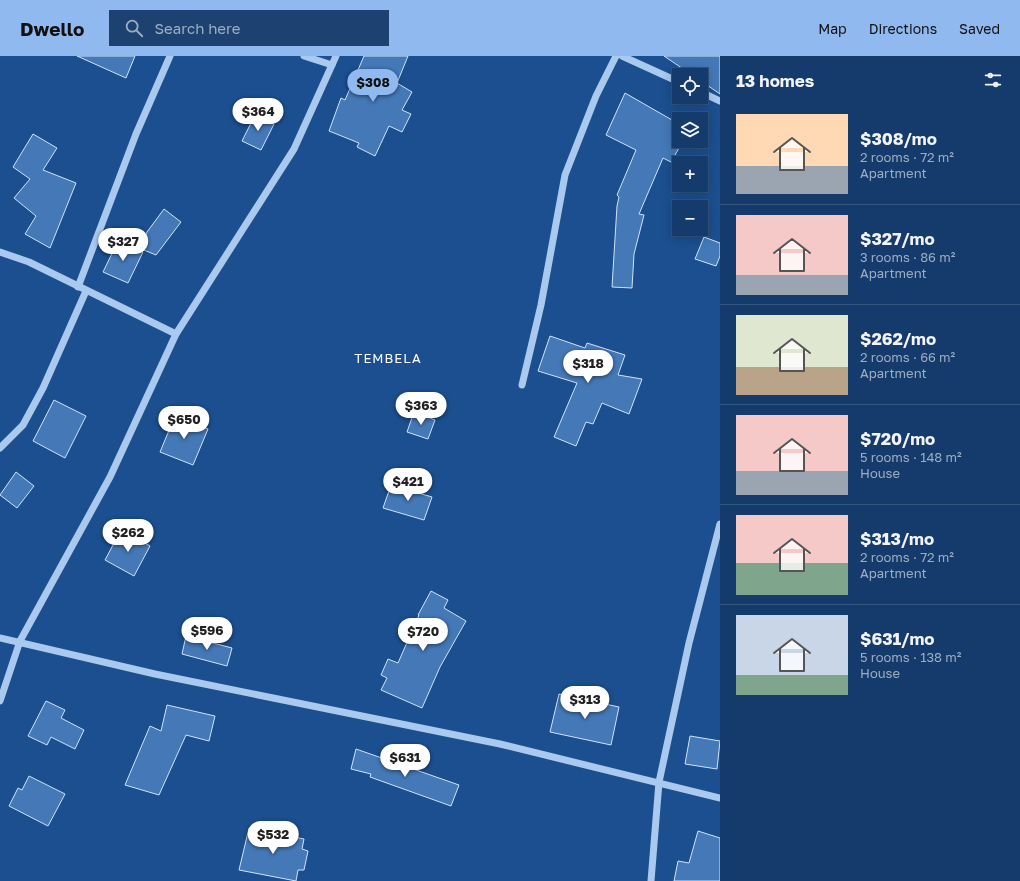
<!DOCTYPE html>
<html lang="en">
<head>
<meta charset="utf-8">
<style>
	:root { --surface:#143b6b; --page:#1d4271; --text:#f1f3f6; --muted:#9dadc1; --line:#33557e; --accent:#90b9f0 }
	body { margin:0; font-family:"Golos Text",sans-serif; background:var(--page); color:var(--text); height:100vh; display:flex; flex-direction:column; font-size:15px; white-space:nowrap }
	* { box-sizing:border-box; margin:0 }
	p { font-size:13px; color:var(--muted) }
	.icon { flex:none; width:22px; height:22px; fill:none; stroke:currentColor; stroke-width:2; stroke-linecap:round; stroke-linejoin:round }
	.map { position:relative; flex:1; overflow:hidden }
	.details { display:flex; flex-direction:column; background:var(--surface); width:300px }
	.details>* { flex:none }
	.tools { position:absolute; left:672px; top:12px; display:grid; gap:8px }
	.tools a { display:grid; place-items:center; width:36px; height:36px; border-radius:0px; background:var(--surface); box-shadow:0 2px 10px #0003,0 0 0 1px var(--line); font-size:20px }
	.price { position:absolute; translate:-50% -34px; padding:0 9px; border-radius:14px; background:#fff; color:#222; font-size:13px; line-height:26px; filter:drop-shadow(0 1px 2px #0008) }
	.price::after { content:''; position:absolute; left:50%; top:24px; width:12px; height:9px; margin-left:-6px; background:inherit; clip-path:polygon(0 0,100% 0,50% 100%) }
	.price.current { background:var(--accent); color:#111 }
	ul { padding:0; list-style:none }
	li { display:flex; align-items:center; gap:12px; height:100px; padding:0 16px }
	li+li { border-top:1px solid var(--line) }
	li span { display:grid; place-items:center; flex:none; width:112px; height:80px; border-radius:0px; color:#555 }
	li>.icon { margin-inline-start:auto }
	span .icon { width:48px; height:48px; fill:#fffc; stroke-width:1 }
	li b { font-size:17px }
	h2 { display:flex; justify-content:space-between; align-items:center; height:48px; padding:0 16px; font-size:17px }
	header { display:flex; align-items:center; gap:24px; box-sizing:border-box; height:56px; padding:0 20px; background:var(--accent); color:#111 }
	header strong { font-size:19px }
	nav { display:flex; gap:22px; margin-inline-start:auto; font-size:14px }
	.search { width:280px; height:36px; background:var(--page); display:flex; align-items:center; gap:10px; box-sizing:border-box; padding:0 14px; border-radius:0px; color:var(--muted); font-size:15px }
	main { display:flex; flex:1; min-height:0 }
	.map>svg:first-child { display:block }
	.building { fill:#4478b7; stroke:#cfe3fa }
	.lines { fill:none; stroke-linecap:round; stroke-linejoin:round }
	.minor { stroke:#a9c9ee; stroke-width:7 }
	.labels { text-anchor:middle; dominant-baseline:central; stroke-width:3.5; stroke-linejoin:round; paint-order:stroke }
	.quarter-label { font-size:13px; letter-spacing:1px; fill:#fff; stroke:#1b4f8f }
</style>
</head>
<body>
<header>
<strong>Dwello</strong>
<div class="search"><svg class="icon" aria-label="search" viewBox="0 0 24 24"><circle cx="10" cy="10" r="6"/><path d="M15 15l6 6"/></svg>Search here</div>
<nav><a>Map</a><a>Directions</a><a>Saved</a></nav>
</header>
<main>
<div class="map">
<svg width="720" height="825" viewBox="0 0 720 825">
	<rect width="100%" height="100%" fill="#1b4f8f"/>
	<g class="building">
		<path d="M 77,0 L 135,0 L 126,22 Z"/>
		<path d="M 364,0 L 408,0 L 397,27 L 412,36 L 402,54 L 411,58 L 402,76 L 389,70 L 375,100 L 357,91 L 359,87 L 329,75 L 341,42 L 345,44 Z"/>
		<path d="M 664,0 L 720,0 L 720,38 L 701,25 L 701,19 L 692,19 Z"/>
		<path d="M 625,37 L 679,68 L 679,92 L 671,106 L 663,102 L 639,158 L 644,159 L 634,198 L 632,232 L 612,231 L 617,150 L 619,141 L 617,139 L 636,94 L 606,79 Z"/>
		<path d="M 255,59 L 274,68 L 261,94 L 242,85 Z"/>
		<path d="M 33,78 L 57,92 L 43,114 L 76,127 L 50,192 L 25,178 L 36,160 L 14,142 L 30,123 L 13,111 Z"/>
		<path d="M 164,153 L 181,166 L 156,199 L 139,192 L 147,176 Z"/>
		<path d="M 704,181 L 720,187 L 720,200 L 716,210 L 695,203 Z"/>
		<path d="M 118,185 L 143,196 L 128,227 L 103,216 Z"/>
		<path d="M 550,280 L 585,292 L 587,287 L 625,299 L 618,319 L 642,323 L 629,358 L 602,347 L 593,368 L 586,366 L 576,390 L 554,381 L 577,327 L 538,315 Z"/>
		<path d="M 54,344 L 86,360 L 65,402 L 33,385 Z"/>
		<path d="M 414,356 L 435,364 L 428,383 L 407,376 Z"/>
		<path d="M 175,360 L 208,373 L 193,409 L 160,396 Z"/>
		<path d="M 16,416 L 34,430 L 17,452 L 0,439 Z"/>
		<path d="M 391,429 L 432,441 L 424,464 L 383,452 Z"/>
		<path d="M 121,474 L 150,490 L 134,520 L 105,504 Z"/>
		<path d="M 431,535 L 448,544 L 444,552 L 466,565 L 440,611 L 422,652 L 381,634 L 387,622 L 381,619 L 388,603 L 398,607 L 419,559 L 418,559 Z"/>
		<path d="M 186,580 L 232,592 L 227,610 L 182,598 Z"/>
		<path d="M 559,638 L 619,651 L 611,689 L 550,676 Z"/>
		<path d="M 46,645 L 65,654 L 61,662 L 84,674 L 75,693 L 51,681 L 47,689 L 28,680 Z"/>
		<path d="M 167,649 L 215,660 L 209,685 L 186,679 L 159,739 L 125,729 L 150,670 L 161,675 Z"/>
		<path d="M 690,680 L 720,685 L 717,713 L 685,708 Z"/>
		<path d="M 356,693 L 459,729 L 451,750 L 370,721 L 371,718 L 351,713 Z"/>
		<path d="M 29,720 L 65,738 L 48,770 L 9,750 L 18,732 L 22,734 Z"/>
		<path d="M 249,772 L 304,783 L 302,793 L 308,795 L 304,814 L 298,814 L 296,825 L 239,814 Z"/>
		<path d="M 698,775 L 720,782 L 720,825 L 674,825 L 678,805 L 689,807 Z"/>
	</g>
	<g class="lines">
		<g class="minor">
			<path d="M 304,0 L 332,9"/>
			<path d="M 622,0 L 679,26"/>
			<path d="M 701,36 L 720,45"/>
			<path d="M 0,196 L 29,206 L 176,278"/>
			<path d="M 78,231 L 136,78 L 170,0"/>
			<path d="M 522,329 L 541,249 L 565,119 L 596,40 L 616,0"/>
			<path d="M 0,392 L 23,369 L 43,332 L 86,235"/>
			<path d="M 0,582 L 155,618 L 500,688 L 720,742"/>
			<path d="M 0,645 L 20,585 L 110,421 L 176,278 L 294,93 L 336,0"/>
			<path d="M 651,825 L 659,726 L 689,587 L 720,468"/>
		</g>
	</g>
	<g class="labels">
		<g class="quarter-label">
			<text x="388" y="302">TEMBELA</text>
		</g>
	</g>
</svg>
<div class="tools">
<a><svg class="icon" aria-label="locate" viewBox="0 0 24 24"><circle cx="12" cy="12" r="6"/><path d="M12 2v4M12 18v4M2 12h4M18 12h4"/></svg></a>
<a><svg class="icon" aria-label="layers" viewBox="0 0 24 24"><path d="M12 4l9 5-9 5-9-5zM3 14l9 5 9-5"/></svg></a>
<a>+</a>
<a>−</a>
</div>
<b class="price current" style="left:373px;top:47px">$308</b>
<b class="price" style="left:258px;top:76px">$364</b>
<b class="price" style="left:123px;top:206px">$327</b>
<b class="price" style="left:588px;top:328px">$318</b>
<b class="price" style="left:421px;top:370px">$363</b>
<b class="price" style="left:184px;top:384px">$650</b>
<b class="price" style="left:408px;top:446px">$421</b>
<b class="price" style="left:128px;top:497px">$262</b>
<b class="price" style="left:207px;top:595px">$596</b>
<b class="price" style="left:423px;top:596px">$720</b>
<b class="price" style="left:585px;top:664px">$313</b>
<b class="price" style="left:405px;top:722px">$631</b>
<b class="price" style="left:273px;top:799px">$532</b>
</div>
<section class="details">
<h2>13 homes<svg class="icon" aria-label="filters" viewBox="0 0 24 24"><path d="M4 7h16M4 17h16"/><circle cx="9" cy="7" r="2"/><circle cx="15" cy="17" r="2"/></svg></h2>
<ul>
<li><span style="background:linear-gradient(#ffd9b3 65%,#9aa5b1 0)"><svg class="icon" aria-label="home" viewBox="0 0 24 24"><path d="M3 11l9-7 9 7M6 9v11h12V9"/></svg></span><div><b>$308/mo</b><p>2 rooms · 72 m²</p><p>Apartment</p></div></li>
<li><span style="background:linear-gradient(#f6c9c9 75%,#9aa5b1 0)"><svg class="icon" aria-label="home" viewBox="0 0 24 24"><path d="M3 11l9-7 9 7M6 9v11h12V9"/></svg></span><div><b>$327/mo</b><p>3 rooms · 86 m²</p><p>Apartment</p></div></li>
<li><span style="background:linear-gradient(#dfe7d0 65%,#b9a48a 0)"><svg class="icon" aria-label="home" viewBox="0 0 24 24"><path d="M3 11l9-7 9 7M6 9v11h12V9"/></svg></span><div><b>$262/mo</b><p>2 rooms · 66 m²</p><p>Apartment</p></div></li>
<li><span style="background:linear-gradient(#f6c9c9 70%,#9aa5b1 0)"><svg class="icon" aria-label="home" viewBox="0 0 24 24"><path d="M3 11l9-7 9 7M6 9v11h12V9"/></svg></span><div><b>$720/mo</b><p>5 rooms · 148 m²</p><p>House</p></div></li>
<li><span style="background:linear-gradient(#f6c9c9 60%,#7fa58c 0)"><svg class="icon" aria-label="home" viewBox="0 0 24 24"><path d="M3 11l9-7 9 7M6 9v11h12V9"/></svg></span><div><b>$313/mo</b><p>2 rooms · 72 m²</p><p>Apartment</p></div></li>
<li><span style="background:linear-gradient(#c9d6e8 75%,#7fa58c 0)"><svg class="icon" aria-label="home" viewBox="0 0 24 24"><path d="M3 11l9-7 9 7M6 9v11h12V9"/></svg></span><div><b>$631/mo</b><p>5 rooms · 138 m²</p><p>House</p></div></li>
</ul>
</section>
</main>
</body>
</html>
